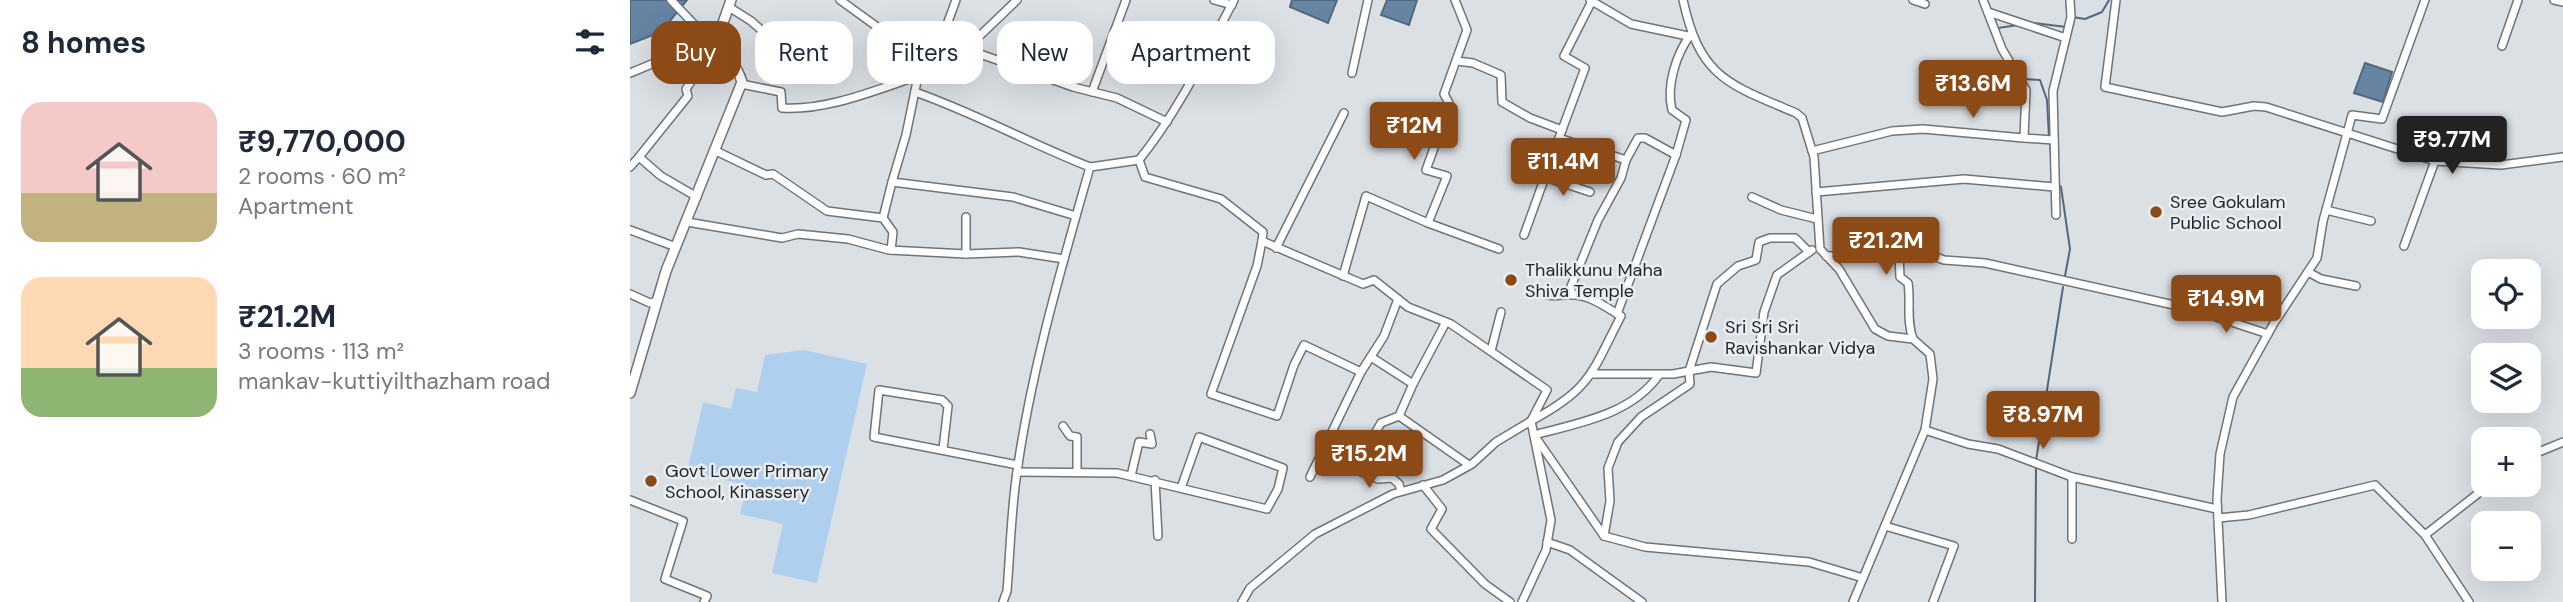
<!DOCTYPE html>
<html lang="en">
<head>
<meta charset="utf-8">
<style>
	:root { --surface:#fff; --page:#f2f2f3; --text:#1f2937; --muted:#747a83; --accent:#8c4a17 }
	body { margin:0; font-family:"DM Sans",sans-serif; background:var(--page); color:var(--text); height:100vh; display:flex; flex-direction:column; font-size:26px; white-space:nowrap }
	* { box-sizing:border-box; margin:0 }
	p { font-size:23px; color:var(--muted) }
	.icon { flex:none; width:38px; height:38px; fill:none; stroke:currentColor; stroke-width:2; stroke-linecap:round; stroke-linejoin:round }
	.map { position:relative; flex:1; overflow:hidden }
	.sheet { display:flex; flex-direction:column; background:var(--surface); width:630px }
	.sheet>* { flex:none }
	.hud { position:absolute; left:21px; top:21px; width:665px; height:63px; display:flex; gap:14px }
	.buttons { position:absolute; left:1841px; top:259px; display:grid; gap:14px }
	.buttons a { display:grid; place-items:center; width:70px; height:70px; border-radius:14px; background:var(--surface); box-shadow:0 7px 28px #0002; font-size:35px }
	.price { position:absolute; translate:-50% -60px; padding:0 16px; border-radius:7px; background:var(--accent); color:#fff; font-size:23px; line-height:46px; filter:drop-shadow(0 2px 4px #0008) }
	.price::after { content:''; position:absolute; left:50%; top:42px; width:21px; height:16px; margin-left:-10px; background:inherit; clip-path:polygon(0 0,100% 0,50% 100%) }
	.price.current { background:#222; color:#fff }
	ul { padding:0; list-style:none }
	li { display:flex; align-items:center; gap:21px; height:175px; padding:0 21px }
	li span { display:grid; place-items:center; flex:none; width:196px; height:140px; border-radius:21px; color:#555 }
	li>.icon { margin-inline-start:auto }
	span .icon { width:84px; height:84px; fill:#fffc; stroke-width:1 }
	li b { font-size:30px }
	h2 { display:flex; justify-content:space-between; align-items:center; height:84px; padding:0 21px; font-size:30px }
	.chip { padding:0 24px; border-radius:21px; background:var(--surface); box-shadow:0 7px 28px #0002; font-size:24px; line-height:63px }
	.chip.current { background:var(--accent); color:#fff }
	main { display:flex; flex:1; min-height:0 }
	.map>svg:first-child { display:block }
	.green { fill:#aecfee }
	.water { fill:#6685a2; stroke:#52687d; stroke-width:2 }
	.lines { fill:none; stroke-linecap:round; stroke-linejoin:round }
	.stream { stroke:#52687d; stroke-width:2 }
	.minor-casing { stroke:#6f7478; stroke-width:10 }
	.major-casing { stroke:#6f7478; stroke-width:12 }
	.minor { stroke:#fff; stroke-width:7 }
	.major { stroke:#fff; stroke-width:9 }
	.poi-dot { fill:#8c4a17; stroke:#e8edf3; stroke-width:2.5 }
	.labels { text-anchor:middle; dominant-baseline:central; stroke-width:5; stroke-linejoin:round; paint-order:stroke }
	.poi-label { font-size:18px; fill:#242628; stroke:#e8edf3; text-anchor:start }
</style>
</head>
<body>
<main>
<section class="sheet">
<h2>8 homes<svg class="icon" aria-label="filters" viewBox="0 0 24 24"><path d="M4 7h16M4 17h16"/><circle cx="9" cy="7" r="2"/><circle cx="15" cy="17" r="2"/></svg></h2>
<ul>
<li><span style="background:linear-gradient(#f6c9c9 65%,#c2b280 0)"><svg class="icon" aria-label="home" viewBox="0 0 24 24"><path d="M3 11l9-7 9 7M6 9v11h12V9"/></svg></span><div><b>₹9,770,000</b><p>2 rooms · 60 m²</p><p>Apartment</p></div></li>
<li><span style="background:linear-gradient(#ffd9b3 65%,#8fb573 0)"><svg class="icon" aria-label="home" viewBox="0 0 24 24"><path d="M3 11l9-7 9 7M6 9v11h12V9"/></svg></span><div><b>₹21.2M</b><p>3 rooms · 113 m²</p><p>mankav-kuttiyilthazham road</p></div></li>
</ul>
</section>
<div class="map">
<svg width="1933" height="602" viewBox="0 0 1933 602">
	<rect width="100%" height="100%" fill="#dbe0e5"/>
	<path class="green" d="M 174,350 L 237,364 L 187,583 L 142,573 L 153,524 L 110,514 L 117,485 L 57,472 L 73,402 L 101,409 L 106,388 L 127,392 L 135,355 Z"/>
	<g class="water">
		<path d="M 0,0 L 57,0 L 31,32 L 0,44 Z"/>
		<path d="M 662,0 L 707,0 L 698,23 L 660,7 Z"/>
		<path d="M 757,0 L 787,0 L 779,25 L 751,15 Z"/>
		<path d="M 1735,63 L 1762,72 L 1753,102 L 1724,93 Z"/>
	</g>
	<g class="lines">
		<g class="stream">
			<path d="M 1443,17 L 1455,19 L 1472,12 L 1479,0"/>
			<path d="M 1404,23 L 1436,27"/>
			<path d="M 1368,28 L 1388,25"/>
			<path d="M 1394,79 L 1410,80 L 1417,100 L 1419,137"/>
			<path d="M 1420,143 L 1421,155"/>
			<path d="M 1427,183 L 1431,187 L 1440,249 L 1435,276"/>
			<path d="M 1406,461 L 1433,287"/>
			<path d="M 1405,602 L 1406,467"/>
		</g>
		<g class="minor-casing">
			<g id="minor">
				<path d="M 41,0 L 76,37 L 92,25"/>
				<path d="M 210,0 L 257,34 L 288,76 L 276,135 L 262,182 L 383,197 L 446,216"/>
				<path d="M 326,0 L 312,38 L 336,49"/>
				<path d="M 387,0 L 336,49 L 443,87 L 487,98 L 537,122"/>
				<path d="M 584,0 L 602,5"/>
				<path d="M 825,0 L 837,30 L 814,94 L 819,103 L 809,114 L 801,137 L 805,145 L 796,170 L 817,176 L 798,223 L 869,249"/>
				<path d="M 960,0 L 1001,24 L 1058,36"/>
				<path d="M 1053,0 C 1070,78 1098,84 1166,113 L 1172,118 L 1184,157 L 1190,249 L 1209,269 L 1245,329 L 1258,336 L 1283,339 L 1300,354 L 1303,379 L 1295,430 L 1223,602"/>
				<path d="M 1283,0 L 1295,4"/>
				<path d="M 1486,0 L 1475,87 L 1592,112 L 1624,106 L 1636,107 L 1805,161 L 1871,165 L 1933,157"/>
				<path d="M 1924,0 L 1933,2"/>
				<path d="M 99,7 L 121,21 L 137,35"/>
				<path d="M 1358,12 L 1436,38"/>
				<path d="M 1872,46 L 1888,0"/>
				<path d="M 272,54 L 291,34 L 312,38"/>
				<path d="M 827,61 L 843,63 L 871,75 L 872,102 L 900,118 L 932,130 L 929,138 L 996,160 L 991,178 L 968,220 L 940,289 L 943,295"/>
				<path d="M 0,73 C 27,62 50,53 71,33"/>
				<path d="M 722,73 L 738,0"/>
				<path d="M 111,84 L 151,92 L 152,108 C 196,111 246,90 288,76"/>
				<path d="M 285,92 C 345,113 401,144 460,167"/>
				<path d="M 462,92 L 496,0"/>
				<path d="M 932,130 L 955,68 L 934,56 L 962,1"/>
				<path d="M 1394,138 L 1424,140"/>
				<path d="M 86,151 L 136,175 L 143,174 L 197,211 L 253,218 L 262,182"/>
				<path d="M 1182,151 L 1262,131 L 1293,129 L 1394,138 L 1396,90 L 1372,49 L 1353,0"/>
				<path d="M 509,160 L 515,177 L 591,199 L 633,232 L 632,241 L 733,284 L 744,280 L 778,307 L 821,324 L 917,390 L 901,421 C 961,389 961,374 991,316 C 977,308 963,297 946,295 C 925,293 927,301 904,289"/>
				<path d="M 996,160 L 1008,138 L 1015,138 L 1046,155 L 1056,120 L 1042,110 C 1036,86 1046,54 1061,34"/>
				<path d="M 0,167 L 9,157"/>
				<path d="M 915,177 L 960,192"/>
				<path d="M 1186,192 L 1334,179 L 1424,187"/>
				<path d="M 67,197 L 31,176 L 9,157 L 58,96 L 56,89 L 78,57 L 95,53"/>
				<path d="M 1122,197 L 1151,210 L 1187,219"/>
				<path d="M 1696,210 L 1741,221"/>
				<path d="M 1426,215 L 1423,91 L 1441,17 L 1440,0"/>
				<path d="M 253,218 L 263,232 L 261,250"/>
				<path d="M 57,222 L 152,238 L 168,234 L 218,239 L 259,250 L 336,254 L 389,252 L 434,259"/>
				<path d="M 0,230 L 46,247"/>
				<path d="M 894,235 L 929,138"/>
				<path d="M 632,241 L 627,266 L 581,394 L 647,416 L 664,365 L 674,345 L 731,372 L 754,336 L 768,299"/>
				<path d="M 1774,246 L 1805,161"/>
				<path d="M 646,248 L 714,113"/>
				<path d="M 336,254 L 336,217"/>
				<path d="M 1269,255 L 1270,277 L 1278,283 C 1281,302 1276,320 1283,339"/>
				<path d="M 1196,256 L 1298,254 L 1314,260 L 1355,263 L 1562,309 L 1638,334"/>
				<path d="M 1678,272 L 1691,279 L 1726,286"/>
				<path d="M 713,276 L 736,196 L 798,223"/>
				<path d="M 0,294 L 20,303 L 27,301"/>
				<path d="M 987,314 L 1046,155"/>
				<path d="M 861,351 L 871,312"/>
				<path d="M 741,357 L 783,384 L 769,416 L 751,423 L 724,469 L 748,479 L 762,478 L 769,484 L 771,491"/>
				<path d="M 962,374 L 1043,374 L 1081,367 L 1126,373 L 1134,312 L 1147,275 L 1182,250"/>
				<path d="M 1029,375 C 1001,415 948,423 904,435 L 974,536 L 980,501 L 978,468 L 988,442 L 1011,417 L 1060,384 L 1059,371 L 1087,284 L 1108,266 L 1126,260 L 1129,242 L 1140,238 L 1165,238 L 1179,252"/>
				<path d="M 783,384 L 816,322"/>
				<path d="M 769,416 L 839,465"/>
				<path d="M 433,426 L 440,436 L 447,437 L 447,472"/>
				<path d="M 1295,430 L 1338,444 L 1368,449 L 1442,477 L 1587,509"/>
				<path d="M 313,449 L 318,406 L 312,400 L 249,390 L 244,437 L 388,465"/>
				<path d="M 1899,456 L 1933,442"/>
				<path d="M 387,472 L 487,473 L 637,509 L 648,489 L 653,468 L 569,437 L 551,488"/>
				<path d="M 501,476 L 509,442 L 522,444 L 520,434"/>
				<path d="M 680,477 L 731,372"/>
				<path d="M 1442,477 L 1442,539"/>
				<path d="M 525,480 L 528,536"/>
				<path d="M 793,485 L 812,509 L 801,529 L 855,584 L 880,602"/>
				<path d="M 0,500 L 53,521 L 35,579 L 77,596 L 74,602"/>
				<path d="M 1588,518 L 1619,515 L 1745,485 L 1795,535 L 1839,602"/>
				<path d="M 1255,526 L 1324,546 L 1303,602"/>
				<path d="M 1795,535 L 1859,485"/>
				<path d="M 974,536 L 1015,547 L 1179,562 L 1233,578"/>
				<path d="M 917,542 L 940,550 L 1012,602"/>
				<path d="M 373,602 L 377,591 C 380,554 381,516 386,479 C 400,374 431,269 460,167 L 509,160 C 548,112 575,55 604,0"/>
				<path d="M 612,602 L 620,588 L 685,534 L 763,494 L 813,480 L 842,464 L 866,442 L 901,421 L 921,520 L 916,550 L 892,602"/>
				<path d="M 1592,602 L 1587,499 L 1590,454 L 1603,397 L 1644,323 L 1687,258 L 1693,221 L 1722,115 L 1752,119 L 1795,0"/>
			</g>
		</g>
		<g class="major-casing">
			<path id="major" d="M 0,393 L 36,271 L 112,82 C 107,65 95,54 88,37 L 101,0"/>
		</g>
		<use href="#minor" class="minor"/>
		<use href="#major" class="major"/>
	</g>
	<g class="poi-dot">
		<circle cx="1526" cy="212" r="7"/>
		<circle cx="881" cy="280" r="7"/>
		<circle cx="1081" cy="337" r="7"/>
		<circle cx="21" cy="481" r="7"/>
	</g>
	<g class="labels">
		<g class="poi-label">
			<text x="1540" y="202">Sree Gokulam<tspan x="1540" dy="21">Public School</tspan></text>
			<text x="895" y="270">Thalikkunu Maha<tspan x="895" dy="21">Shiva Temple</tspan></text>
			<text x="1095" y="327">Sri Sri Sri<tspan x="1095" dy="21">Ravishankar Vidya</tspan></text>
			<text x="35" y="471">Govt Lower Primary<tspan x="35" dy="21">School, Kinassery</tspan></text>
		</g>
	</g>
</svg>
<div class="buttons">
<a><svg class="icon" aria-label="locate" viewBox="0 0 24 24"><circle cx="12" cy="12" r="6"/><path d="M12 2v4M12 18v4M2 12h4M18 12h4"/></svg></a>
<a><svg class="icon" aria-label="layers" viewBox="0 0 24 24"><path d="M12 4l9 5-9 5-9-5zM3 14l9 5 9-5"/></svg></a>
<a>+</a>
<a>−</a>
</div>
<b class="price" style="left:1343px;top:120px">₹13.6M</b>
<b class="price" style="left:784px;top:162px">₹12M</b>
<b class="price current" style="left:1822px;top:176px">₹9.77M</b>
<b class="price" style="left:933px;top:198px">₹11.4M</b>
<b class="price" style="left:1256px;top:277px">₹21.2M</b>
<b class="price" style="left:1596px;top:335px">₹14.9M</b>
<b class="price" style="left:1413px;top:451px">₹8.97M</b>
<b class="price" style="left:739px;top:490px">₹15.2M</b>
<div class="hud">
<a class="chip current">Buy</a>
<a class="chip">Rent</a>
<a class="chip">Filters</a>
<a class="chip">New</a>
<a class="chip">Apartment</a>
</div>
</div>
</main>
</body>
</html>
